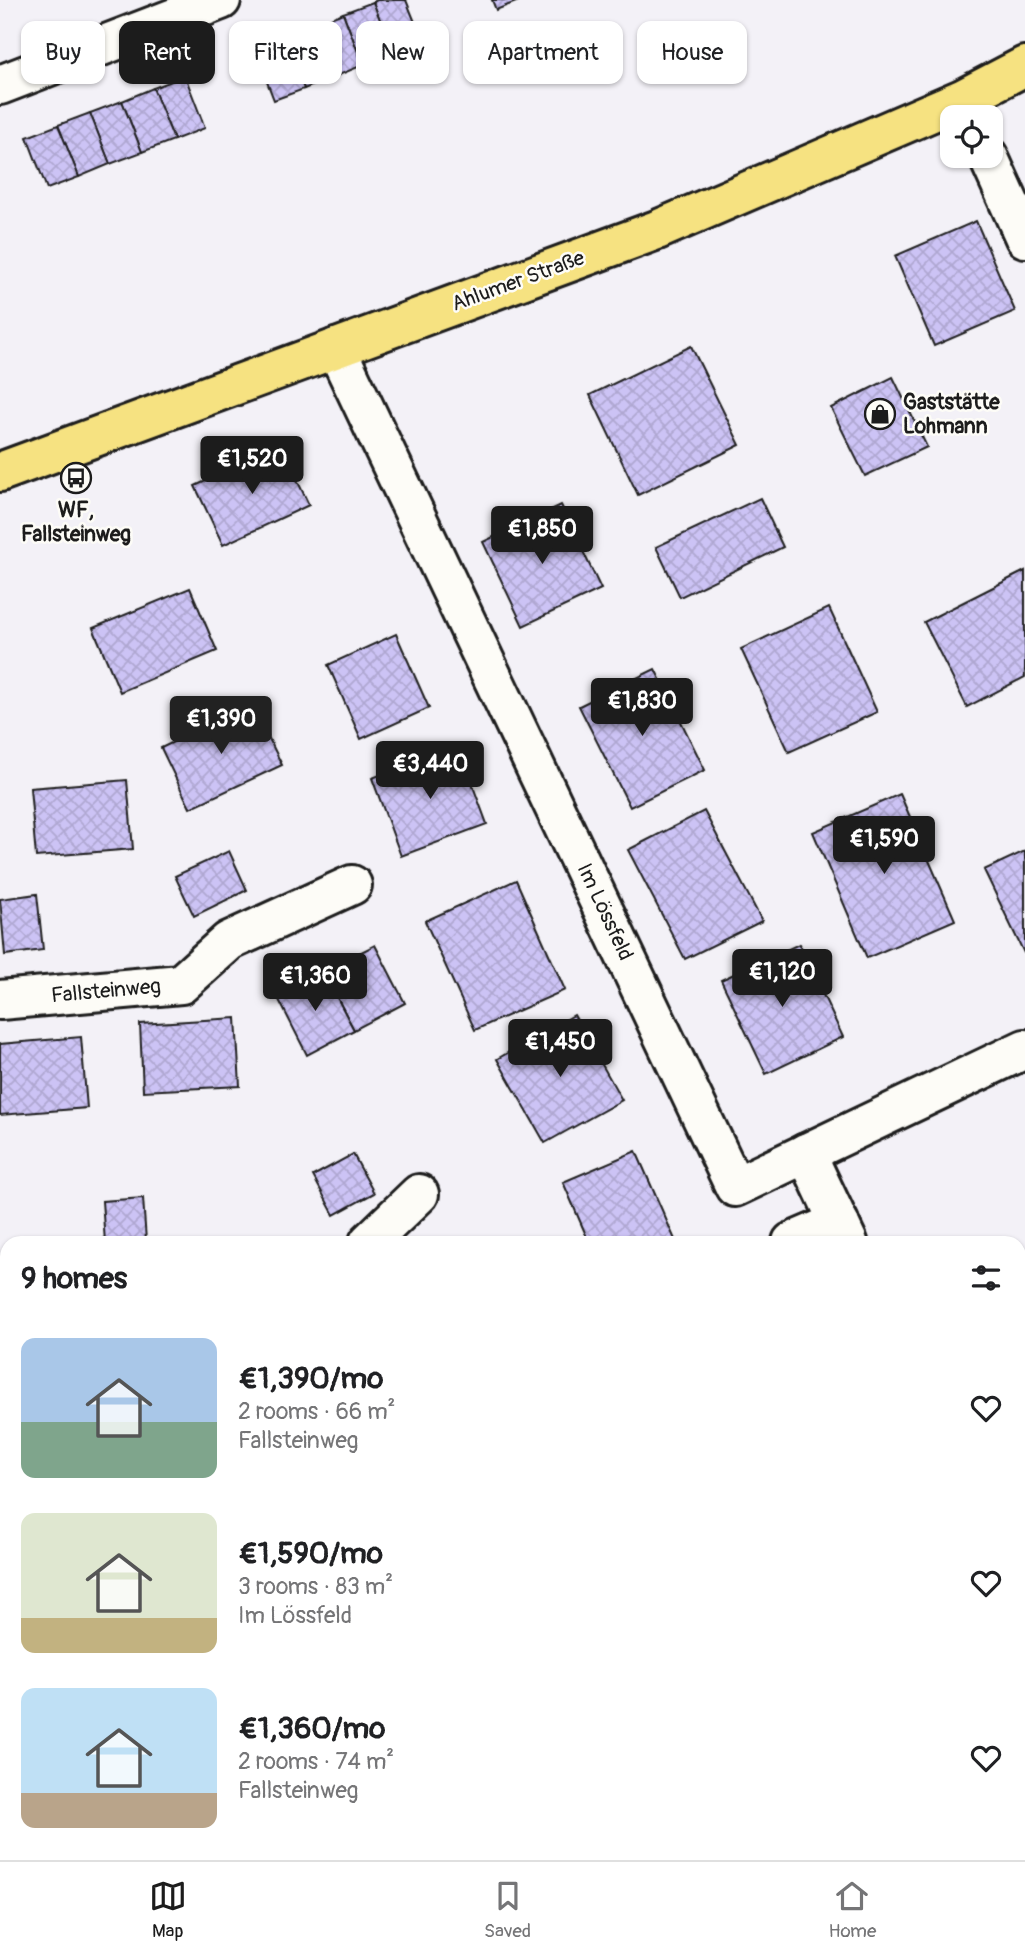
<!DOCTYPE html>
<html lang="en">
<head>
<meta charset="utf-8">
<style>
	:root { --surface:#fff; --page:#f6f6f6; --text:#202124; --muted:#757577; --line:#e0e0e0; --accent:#1c1c1c }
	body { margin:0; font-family:Pangolin,sans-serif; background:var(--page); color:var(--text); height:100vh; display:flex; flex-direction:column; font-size:26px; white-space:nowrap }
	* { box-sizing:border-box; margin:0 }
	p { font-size:23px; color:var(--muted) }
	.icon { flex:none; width:38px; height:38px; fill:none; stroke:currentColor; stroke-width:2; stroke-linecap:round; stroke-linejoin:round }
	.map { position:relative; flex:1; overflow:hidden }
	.side { position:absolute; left:0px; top:1236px; width:1026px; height:625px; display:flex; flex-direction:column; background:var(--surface); border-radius:21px 21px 0 0; box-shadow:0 2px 5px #0004 }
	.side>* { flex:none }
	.top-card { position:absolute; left:21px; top:21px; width:984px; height:63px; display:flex; gap:14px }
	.fabs { position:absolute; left:940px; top:105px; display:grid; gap:14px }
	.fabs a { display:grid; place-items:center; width:63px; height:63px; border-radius:14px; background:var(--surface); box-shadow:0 2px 5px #0004; font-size:35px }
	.price { position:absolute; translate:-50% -60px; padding:0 16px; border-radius:7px; background:var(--accent); color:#fff; font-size:23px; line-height:46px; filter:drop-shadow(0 2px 4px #0008) }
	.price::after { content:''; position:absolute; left:50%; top:42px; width:21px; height:16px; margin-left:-10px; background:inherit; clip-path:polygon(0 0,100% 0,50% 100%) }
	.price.active { background:#222; color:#fff }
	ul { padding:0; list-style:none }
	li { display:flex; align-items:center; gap:21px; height:175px; padding:0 21px }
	li span { display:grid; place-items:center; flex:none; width:196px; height:140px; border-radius:14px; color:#555 }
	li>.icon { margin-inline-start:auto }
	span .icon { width:84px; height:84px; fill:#fffc; stroke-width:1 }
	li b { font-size:30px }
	h2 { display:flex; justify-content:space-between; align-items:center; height:84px; padding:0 21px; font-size:30px }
	.chip { padding:0 24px; border-radius:14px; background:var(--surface); box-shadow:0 2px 5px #0004; font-size:24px; line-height:63px }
	.chip.active { background:var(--accent); color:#fff }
	.dock { display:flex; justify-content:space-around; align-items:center; height:98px; border-top:2px solid var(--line); background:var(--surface); font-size:19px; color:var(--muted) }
	.dock a { display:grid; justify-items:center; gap:4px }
	.dock .active { color:var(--accent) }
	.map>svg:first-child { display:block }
	.building { fill:url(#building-cross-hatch); stroke:#1c1c1c; stroke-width:2 }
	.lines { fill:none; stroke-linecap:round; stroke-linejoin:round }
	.minor-casing { stroke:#1c1c1c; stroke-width:44 }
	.major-casing { stroke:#1c1c1c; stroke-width:44 }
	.minor { stroke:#fdfcf7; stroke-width:38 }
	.major { stroke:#f6e281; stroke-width:38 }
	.labels { text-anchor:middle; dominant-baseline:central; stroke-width:5; stroke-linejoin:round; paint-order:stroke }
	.street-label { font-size:21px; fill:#1c1c1c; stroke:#fdfcf7 }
	.poi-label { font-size:21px; font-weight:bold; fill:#1c1c1c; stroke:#fdfcf7; text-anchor:start }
</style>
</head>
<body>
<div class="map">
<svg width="1025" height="1860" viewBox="0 0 1025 1860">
	<defs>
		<pattern id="building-cross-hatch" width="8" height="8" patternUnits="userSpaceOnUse" patternTransform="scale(1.75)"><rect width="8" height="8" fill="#ccc3f5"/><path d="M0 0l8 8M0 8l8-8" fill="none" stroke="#afa7d1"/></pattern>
	</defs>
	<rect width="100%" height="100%" fill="#f3f1f7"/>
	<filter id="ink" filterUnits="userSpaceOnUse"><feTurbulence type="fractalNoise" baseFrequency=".0143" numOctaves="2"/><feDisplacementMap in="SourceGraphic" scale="14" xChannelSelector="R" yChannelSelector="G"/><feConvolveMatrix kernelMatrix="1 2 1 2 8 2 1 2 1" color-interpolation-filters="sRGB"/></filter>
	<g filter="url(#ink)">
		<g class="building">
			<path d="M 377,0 L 406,0 L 423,42 L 393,53 L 373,2 Z"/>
			<path d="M 492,0 L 521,0 L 496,10 Z"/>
			<path d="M 373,2 L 393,53 L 363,65 L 343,13 Z"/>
			<path d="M 343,13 L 363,65 L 334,77 L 313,25 Z"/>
			<path d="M 313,25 L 334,77 L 304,89 L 283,37 Z"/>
			<path d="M 283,37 L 304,89 L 274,100 L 254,48 Z"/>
			<path d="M 185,76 L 205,128 L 174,140 L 153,88 Z"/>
			<path d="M 153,88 L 174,140 L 142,152 L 122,101 Z"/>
			<path d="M 122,101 L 142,152 L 110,164 L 90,113 Z"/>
			<path d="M 90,113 L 110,164 L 79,177 L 58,125 Z"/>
			<path d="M 58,125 L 79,177 L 47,189 L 27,137 Z"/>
			<path d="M 976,221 L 1015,311 L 934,346 L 895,256 Z"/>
			<path d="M 691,346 L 740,445 L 638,495 L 590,395 Z"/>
			<path d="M 893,377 L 927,447 L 865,476 L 831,408 Z"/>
			<path d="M 281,446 L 309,505 L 223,545 L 195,486 Z"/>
			<path d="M 760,498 L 783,547 L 680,597 L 656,547 Z"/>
			<path d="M 561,505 L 601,589 L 523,626 L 483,542 Z"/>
			<path d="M 1025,571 L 1025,677 L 967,707 L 924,622 Z"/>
			<path d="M 190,588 L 217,651 L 120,692 L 93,628 Z"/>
			<path d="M 829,608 L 877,712 L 789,752 L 741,649 Z"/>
			<path d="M 396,634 L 429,708 L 361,739 L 328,665 Z"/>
			<path d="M 655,669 L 705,770 L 630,807 L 579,706 Z"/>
			<path d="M 252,704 L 282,765 L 190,808 L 161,748 Z"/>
			<path d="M 458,746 L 487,824 L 401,856 L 372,778 Z"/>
			<path d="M 127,780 L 133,849 L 36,857 L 30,788 Z"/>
			<path d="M 900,794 L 955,920 L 867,958 L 813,832 Z"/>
			<path d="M 704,811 L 762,921 L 685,959 L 628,850 Z"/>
			<path d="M 229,851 L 247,890 L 194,916 L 175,876 Z"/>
			<path d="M 1025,851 L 1025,953 L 1024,953 L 984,870 Z"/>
			<path d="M 516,880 L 565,990 L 475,1030 L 425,921 Z"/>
			<path d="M 37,894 L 43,950 L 5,955 L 0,899 Z"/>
			<path d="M 799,944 L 843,1037 L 766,1074 L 721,980 Z"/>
			<path d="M 375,945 L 405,1003 L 354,1030 L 323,971 Z"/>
			<path d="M 323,971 L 354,1030 L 307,1055 L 276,994 Z"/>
			<path d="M 574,1015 L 622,1100 L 545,1143 L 497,1059 Z"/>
			<path d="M 236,1018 L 240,1086 L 143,1091 L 140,1024 Z"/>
			<path d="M 81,1037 L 87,1108 L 0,1115 L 0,1044 Z"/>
			<path d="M 636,1151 L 676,1242 L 589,1242 L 563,1182 Z"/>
			<path d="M 353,1154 L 374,1193 L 334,1215 L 313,1176 Z"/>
			<path d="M 143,1198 L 146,1241 L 105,1242 L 102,1201 Z"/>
			<path d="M 1025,1264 L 1025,1367 L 1018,1352 L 1018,1267 Z"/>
			<path d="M 7,1583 L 7,1612 L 0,1617 L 0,1588 Z"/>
			<path d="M 1018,1642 L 1025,1655 L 1025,1736 L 1018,1739 Z"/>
			<path d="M 0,1797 L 7,1797 L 7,1838 L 0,1839 Z"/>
			<path d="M 383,1853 L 422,1853 L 422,1859 L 383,1860 Z"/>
			<rect x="422" y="1853" width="39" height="7"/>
			<rect x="461" y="1853" width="40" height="7"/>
			<rect x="501" y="1853" width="47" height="7"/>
			<path d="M 578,1853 L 618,1853 L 621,1860 L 581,1860 Z"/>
			<path d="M 975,1853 L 994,1853 L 997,1860 L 958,1860 Z"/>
		</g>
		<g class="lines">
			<g class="minor-casing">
				<g id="minor">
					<path d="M 0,85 L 221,0"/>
					<path d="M 988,156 L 1025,238"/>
					<path d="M 336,348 L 735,1187 L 1025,1049"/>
					<path d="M 0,1000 L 181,984 L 229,941 L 352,885"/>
					<path d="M 806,1153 L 848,1242"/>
					<path d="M 369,1242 L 419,1194"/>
					<path d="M 792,1242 L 839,1222"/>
					<path d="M 0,1287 L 7,1287"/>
					<path d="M 0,1450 L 7,1458"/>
					<path d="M 1018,1564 L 1025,1576"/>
					<path d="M 304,1853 L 307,1860"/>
					<path d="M 57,1860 L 88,1853"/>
				</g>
			</g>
			<g class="major-casing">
				<path id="major" d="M 0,472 L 657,230 L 962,99 L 1025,66"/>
			</g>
			<use href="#minor" class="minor"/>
			<use href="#major" class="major"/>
		</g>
	</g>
	<defs>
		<g id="shop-ring" transform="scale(1.575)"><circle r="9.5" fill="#fdfcf7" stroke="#1c1c1c" stroke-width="1.5"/><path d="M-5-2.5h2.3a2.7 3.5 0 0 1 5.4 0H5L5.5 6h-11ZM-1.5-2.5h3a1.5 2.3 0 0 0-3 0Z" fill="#1c1c1c"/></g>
		<g id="bus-ring" transform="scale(1.575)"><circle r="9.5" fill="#fdfcf7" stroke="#1c1c1c" stroke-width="1.5"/><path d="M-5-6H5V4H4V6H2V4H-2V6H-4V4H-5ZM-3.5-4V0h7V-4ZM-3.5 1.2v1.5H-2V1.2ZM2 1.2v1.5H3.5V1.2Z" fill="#1c1c1c"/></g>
	</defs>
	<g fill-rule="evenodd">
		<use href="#shop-ring" x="880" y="414"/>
		<use href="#bus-ring" x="76" y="478"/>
	</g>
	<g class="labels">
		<g class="street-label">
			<text transform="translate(518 281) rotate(-20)">Ahlumer Straße</text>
			<text transform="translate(605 912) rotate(65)">Im Lössfeld</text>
			<text transform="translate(106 991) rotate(-5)">Fallsteinweg</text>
		</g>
		<g class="poi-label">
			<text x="903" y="402">Gaststätte<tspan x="903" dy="24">Lohmann</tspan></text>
			<text x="76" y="510" text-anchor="middle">WF,<tspan x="76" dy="24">Fallsteinweg</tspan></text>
		</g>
	</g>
</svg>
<div class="fabs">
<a><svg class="icon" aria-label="locate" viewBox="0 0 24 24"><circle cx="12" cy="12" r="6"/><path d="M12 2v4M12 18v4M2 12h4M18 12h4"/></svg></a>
</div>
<b class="price" style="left:252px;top:496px">€1,520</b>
<b class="price" style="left:542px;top:566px">€1,850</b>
<b class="price" style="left:642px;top:738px">€1,830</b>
<b class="price active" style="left:221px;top:756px">€1,390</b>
<b class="price" style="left:430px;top:801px">€3,440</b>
<b class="price" style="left:884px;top:876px">€1,590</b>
<b class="price" style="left:782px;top:1009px">€1,120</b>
<b class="price" style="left:315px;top:1013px">€1,360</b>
<b class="price" style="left:560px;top:1079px">€1,450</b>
<div class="top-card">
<a class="chip">Buy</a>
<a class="chip active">Rent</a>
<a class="chip">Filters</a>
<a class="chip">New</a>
<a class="chip">Apartment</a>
<a class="chip">House</a>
</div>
<section class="side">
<h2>9 homes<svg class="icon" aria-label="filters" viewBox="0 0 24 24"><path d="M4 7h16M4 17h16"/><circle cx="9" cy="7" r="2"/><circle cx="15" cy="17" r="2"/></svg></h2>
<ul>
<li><span style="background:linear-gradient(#a9c7e8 60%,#7fa58c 0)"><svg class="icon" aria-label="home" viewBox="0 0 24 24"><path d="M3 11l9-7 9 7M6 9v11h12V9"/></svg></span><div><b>€1,390/mo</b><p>2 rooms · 66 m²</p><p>Fallsteinweg</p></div><svg class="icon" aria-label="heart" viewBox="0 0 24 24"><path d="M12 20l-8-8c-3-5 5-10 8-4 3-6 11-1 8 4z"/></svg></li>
<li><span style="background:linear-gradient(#dfe7d0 75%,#c2b280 0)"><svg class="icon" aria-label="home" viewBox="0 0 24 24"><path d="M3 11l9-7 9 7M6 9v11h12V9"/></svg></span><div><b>€1,590/mo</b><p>3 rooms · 83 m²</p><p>Im Lössfeld</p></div><svg class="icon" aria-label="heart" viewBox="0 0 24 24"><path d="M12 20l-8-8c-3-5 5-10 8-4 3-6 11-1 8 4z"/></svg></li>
<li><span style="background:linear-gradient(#bfe0f5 75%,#b9a48a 0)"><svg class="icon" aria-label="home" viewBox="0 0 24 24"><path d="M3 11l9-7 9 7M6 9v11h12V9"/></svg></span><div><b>€1,360/mo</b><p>2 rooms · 74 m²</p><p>Fallsteinweg</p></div><svg class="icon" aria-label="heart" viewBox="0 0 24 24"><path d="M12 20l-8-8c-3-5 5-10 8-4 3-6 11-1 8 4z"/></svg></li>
</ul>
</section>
</div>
<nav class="dock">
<a class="active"><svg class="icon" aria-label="map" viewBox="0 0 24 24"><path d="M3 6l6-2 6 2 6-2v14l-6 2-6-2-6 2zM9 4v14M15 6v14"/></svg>Map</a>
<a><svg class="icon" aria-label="saved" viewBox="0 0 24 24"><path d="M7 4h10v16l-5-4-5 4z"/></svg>Saved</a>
<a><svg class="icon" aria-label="home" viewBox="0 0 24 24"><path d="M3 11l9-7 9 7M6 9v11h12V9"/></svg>Home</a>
</nav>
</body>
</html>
